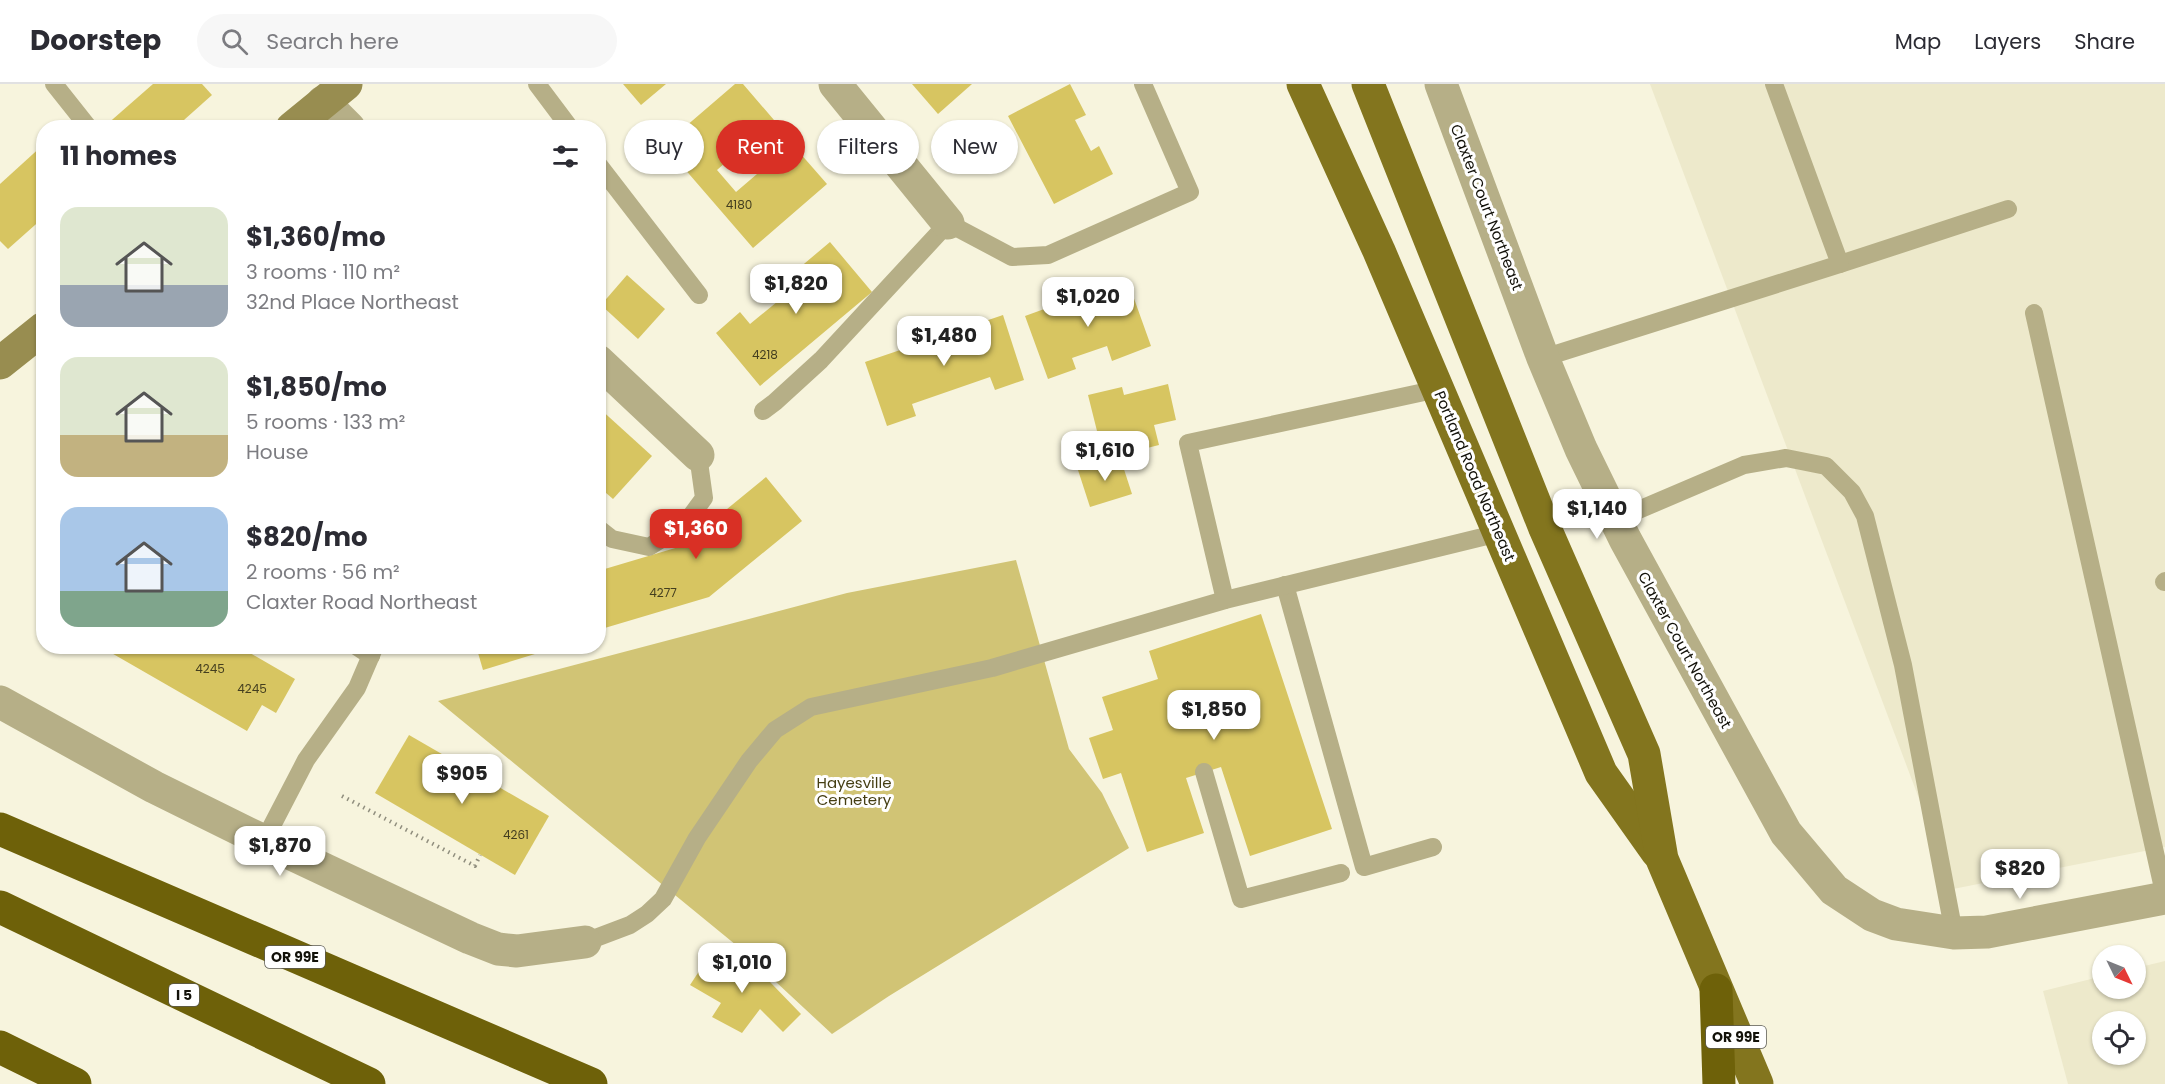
<!DOCTYPE html>
<html lang="en">
<head>
<meta charset="utf-8">
<style>
	:root { --surface:#fff; --page:#f7f7f7; --text:#2b2b33; --muted:#7c7c81; --line:#e1e1e2; --accent:#d93025 }
	body { margin:0; font-family:Poppins,sans-serif; background:var(--page); color:var(--text); height:100vh; display:flex; flex-direction:column; font-size:22px; white-space:nowrap }
	* { box-sizing:border-box; margin:0 }
	p { font-size:20px; color:var(--muted) }
	.icon { flex:none; width:33px; height:33px; fill:none; stroke:currentColor; stroke-width:2; stroke-linecap:round; stroke-linejoin:round }
	.map { position:relative; flex:1; overflow:hidden }
	.drawer { position:absolute; left:36px; top:36px; width:570px; height:534px; display:flex; flex-direction:column; background:var(--surface); border-radius:24px; box-shadow:0 2px 4px #0004 }
	.drawer>* { flex:none }
	.banner { position:absolute; left:624px; top:36px; width:570px; height:54px; display:flex; gap:12px }
	.needle { width:39px; rotate:133deg }
	.fabs { position:absolute; left:2092px; top:861px; display:grid; gap:12px }
	.fabs a { display:grid; place-items:center; width:54px; height:54px; border-radius:50%; background:var(--surface); box-shadow:0 2px 4px #0004; font-size:30px }
	.price { position:absolute; translate:-50% -51px; padding:0 14px; border-radius:12px; background:#fff; color:#222; font-size:20px; line-height:39px; filter:drop-shadow(0 2px 3px #0008) }
	.price::after { content:''; position:absolute; left:50%; top:36px; width:18px; height:14px; margin-left:-9px; background:inherit; clip-path:polygon(0 0,100% 0,50% 100%) }
	.price.selected { background:var(--accent); color:#fff }
	ul { padding:0; list-style:none }
	li { display:flex; align-items:center; gap:18px; height:150px; padding:0 24px }
	li span { display:grid; place-items:center; flex:none; width:168px; height:120px; border-radius:18px; color:#555 }
	li>.icon { margin-inline-start:auto }
	span .icon { width:72px; height:72px; fill:#fffc; stroke-width:1 }
	li b { font-size:26px }
	h2 { display:flex; justify-content:space-between; align-items:center; height:72px; padding:0 24px; font-size:26px }
	.chip { padding:0 21px; border-radius:27px; background:var(--surface); box-shadow:0 2px 4px #0004; font-size:21px; line-height:54px }
	.chip.selected { background:var(--accent); color:#fff }
	header { display:flex; align-items:center; gap:36px; box-sizing:border-box; height:84px; padding:0 30px; background:var(--surface); border-bottom:2px solid var(--line) }
	header strong { font-size:28px }
	nav { display:flex; gap:33px; margin-inline-start:auto; font-size:21px }
	.search { width:420px; height:54px; background:var(--page); display:flex; align-items:center; gap:15px; box-sizing:border-box; padding:0 21px; border-radius:33px; color:var(--muted); font-size:22px }
	.map>svg:first-child { display:block }
	.built { fill:#ede9cb; fill-rule:evenodd }
	.green { fill:#d1c475 }
	.building { fill:#d7c561 }
	.lines { fill:none; stroke-linecap:round; stroke-linejoin:round }
	.path { stroke:#908e7e; stroke-width:4; stroke-dasharray:1.5 4.5; stroke-linecap:butt }
	.lane { stroke:#b6af87; stroke-width:18 }
	.street { stroke:#b6af87; stroke-width:33 }
	.secondary { stroke:#988d50; stroke-width:33 }
	.primary { stroke:#83751e; stroke-width:33 }
	.highway { stroke:#6e6109; stroke-width:33 }
	.labels { text-anchor:middle; dominant-baseline:central; stroke-width:6; stroke-linejoin:round; paint-order:stroke }
	.number-label { font-size:12px; fill:#433e1f }
	.shield { fill:#fff; stroke:#595853; stroke-width:1.5 }
	.shield-label { font-size:14px; font-weight:bold; fill:#121109 }
	.street-label { font-size:15px; fill:#121109; stroke:#fff }
	.park-label { font-size:15px; fill:#453e13; stroke:#fff }
</style>
</head>
<body>
<header>
<strong>Doorstep</strong>
<div class="search"><svg class="icon" aria-label="search" viewBox="0 0 24 24"><circle cx="10" cy="10" r="6"/><path d="M15 15l6 6"/></svg>Search here</div>
<nav><a>Map</a><a>Layers</a><a>Share</a></nav>
</header>
<div class="map">
<svg width="2165" height="1000" viewBox="0 0 2165 1000">
	<rect width="100%" height="100%" fill="#f7f4dd"/>
	<g class="built">
		<path d="M 1650,0 L 2165,0 L 2165,763 L 1953,805 Z"/>
		<path d="M 2165,877 L 2165,1000 L 2068,1000 L 2043,907 L 2103,892 L 2103,904 L 2136,904 L 2136,884 ZM 2103,938 L 2136,938 L 2136,970 L 2103,970 Z"/>
	</g>
	<path class="green" d="M 1016,476 L 1069,665 L 1102,709 L 1129,764 L 889,912 L 832,950 L 736,861 L 438,617 L 847,509 Z"/>
	<g class="building">
		<path d="M 153,0 L 202,0 L 212,11 L 175,44 L 106,44 L 105,42 Z"/>
		<path d="M 623,0 L 666,0 L 641,21 Z"/>
		<path d="M 735,0 L 743,0 L 774,36 L 717,86 L 736,108 L 792,60 L 827,100 L 753,164 L 664,61 Z"/>
		<path d="M 912,0 L 972,0 L 938,30 Z"/>
		<path d="M 1070,0 L 1086,31 L 1075,36 L 1091,67 L 1099,62 L 1113,90 L 1054,120 L 1008,32 Z"/>
		<path d="M 44,60 L 44,133 L 8,165 L 0,157 L 0,100 Z"/>
		<path d="M 830,158 L 872,208 L 760,302 L 716,249 L 740,228 L 750,240 L 800,199 L 792,190 Z"/>
		<path d="M 627,191 L 665,225 L 638,255 L 601,221 Z"/>
		<path d="M 1127,195 L 1151,262 L 1112,277 L 1107,262 L 1072,274 L 1076,285 L 1048,295 L 1025,232 Z"/>
		<path d="M 1003,231 L 1024,296 L 995,306 L 990,293 L 912,320 L 916,332 L 887,342 L 865,278 Z"/>
		<path d="M 1168,300 L 1176,336 L 1154,341 L 1159,361 L 1104,375 L 1088,311 L 1122,303 L 1124,311 Z"/>
		<path d="M 598,323 L 652,372 L 613,415 L 598,402 Z"/>
		<path d="M 1120,373 L 1132,410 L 1090,423 L 1078,386 Z"/>
		<path d="M 766,393 L 802,437 L 709,513 L 598,546 L 598,487 L 682,462 Z"/>
		<path d="M 1261,530 L 1332,745 L 1250,772 L 1221,683 L 1186,694 L 1204,749 L 1147,768 L 1121,689 L 1103,695 L 1089,654 L 1113,646 L 1102,613 L 1158,595 L 1149,567 Z"/>
		<path d="M 110,562 L 238,562 L 295,595 L 276,629 L 262,621 L 247,647 L 108,567 Z"/>
		<path d="M 476,562 L 547,562 L 548,566 L 483,586 Z"/>
		<path d="M 409,651 L 549,732 L 515,791 L 375,709 Z"/>
		<path d="M 715,863 L 770,898 L 801,930 L 783,948 L 760,925 L 742,949 L 712,933 L 721,919 L 690,901 Z"/>
	</g>
	<g class="lines">
		<path class="path" d="M 342,712 L 475,782 L 480,771"/>
		<g class="lane">
			<path d="M 54,0 L 89,44"/>
			<path d="M 537,0 L 570,44"/>
			<path d="M 598,80 L 699,211"/>
			<path d="M 1840,180 L 2008,125"/>
			<path d="M 2034,229 L 2165,813"/>
			<path d="M 1543,274 L 1840,180 L 1774,0"/>
			<path d="M 763,327 L 775,318 L 821,276 L 948,139 L 1012,173 L 1048,171 L 1190,108 L 1143,0"/>
			<path d="M 1615,436 L 1744,381 L 1786,374 L 1826,382 L 1852,408 L 1865,432 L 1903,581 L 1954,849"/>
			<path d="M 598,444 L 612,455 L 649,463 L 685,440 L 704,414 L 698,371"/>
			<path d="M 2164,498 L 2165,497"/>
			<path d="M 1285,501 L 1364,783 L 1433,763"/>
			<path d="M 1225,516 L 1188,359 L 1438,305"/>
			<path d="M 356,562 L 371,572"/>
			<path d="M 1204,688 L 1241,815 L 1341,789"/>
			<path d="M 264,757 L 306,676 L 357,604 L 375,562"/>
			<path d="M 585,858 L 630,841 L 647,830 L 663,815 L 697,754 L 749,677 L 775,646 L 811,623 L 992,584 L 1225,516 L 1499,449"/>
		</g>
		<g class="street">
			<path d="M 835,0 L 948,139"/>
			<path d="M 1441,0 L 1543,274 L 1581,365 L 1625,455 L 1786,749 L 1834,806 L 1872,831 L 1896,840 L 1954,849 L 1987,848 L 2165,814"/>
			<path d="M 323,18 L 349,44"/>
			<path d="M 598,277 L 698,371"/>
			<path d="M 0,618 L 154,703 L 247,749 L 470,854 L 498,865 L 517,867 L 585,858"/>
		</g>
		<g class="secondary">
			<path d="M 292,44 L 346,0"/>
			<path d="M 0,279 L 44,244"/>
		</g>
		<g class="primary">
			<path d="M 1303,0 L 1379,167 L 1601,689 L 1657,768"/>
			<path d="M 1368,0 L 1544,442 L 1644,670 L 1662,775 L 1757,1000"/>
		</g>
		<g class="highway">
			<path d="M 0,745 L 591,1000"/>
			<path d="M 0,823 L 369,1000"/>
			<path d="M 1716,906 L 1719,1000"/>
			<path d="M 0,963 L 75,1000"/>
		</g>
	</g>
	<g class="labels">
		<g class="number-label">
			<text x="739" y="120">4180</text>
			<text x="765" y="270">4218</text>
			<text x="663" y="508">4277</text>
			<text x="210" y="584">4245</text>
			<text x="252" y="604">4245</text>
			<text x="516" y="750">4261</text>
		</g>
		<g class="shield">
			<rect x="265" y="862" width="60" height="22" rx="4.5"/>
			<rect x="169" y="900" width="30" height="22" rx="4.5"/>
			<rect x="1706" y="942" width="60" height="22" rx="4.5"/>
		</g>
		<g class="shield-label">
			<text x="295" y="873">OR 99E</text>
			<text x="184" y="911">I 5</text>
			<text x="1736" y="953">OR 99E</text>
		</g>
		<g class="street-label">
			<text transform="translate(1487 123) rotate(69)">Claxter Court Northeast</text>
			<text transform="translate(1475 392) rotate(67)">Portland Road Northeast</text>
			<text transform="translate(1685 566) rotate(61)">Claxter Court Northeast</text>
		</g>
		<g class="park-label">
			<text x="854" y="698">Hayesville<tspan x="854" dy="17">Cemetery</tspan></text>
		</g>
	</g>
</svg>
<div class="fabs">
<a><svg class="needle" viewBox="-14 -14 28 28"><path d="M0-13l5 13h-10z" fill="#e53935"/><path d="M0 13l5-13h-10z" fill="#7c7c81"/></svg></a>
<a><svg class="icon" aria-label="locate" viewBox="0 0 24 24"><circle cx="12" cy="12" r="6"/><path d="M12 2v4M12 18v4M2 12h4M18 12h4"/></svg></a>
</div>
<b class="price" style="left:796px;top:231px">$1,820</b>
<b class="price" style="left:1088px;top:244px">$1,020</b>
<b class="price" style="left:944px;top:283px">$1,480</b>
<b class="price" style="left:1105px;top:398px">$1,610</b>
<b class="price" style="left:1597px;top:456px">$1,140</b>
<b class="price selected" style="left:696px;top:476px">$1,360</b>
<b class="price" style="left:1214px;top:657px">$1,850</b>
<b class="price" style="left:462px;top:721px">$905</b>
<b class="price" style="left:280px;top:793px">$1,870</b>
<b class="price" style="left:2020px;top:816px">$820</b>
<b class="price" style="left:742px;top:910px">$1,010</b>
<div class="banner">
<a class="chip">Buy</a>
<a class="chip selected">Rent</a>
<a class="chip">Filters</a>
<a class="chip">New</a>
</div>
<section class="drawer">
<h2>11 homes<svg class="icon" aria-label="filters" viewBox="0 0 24 24"><path d="M4 7h16M4 17h16"/><circle cx="9" cy="7" r="2"/><circle cx="15" cy="17" r="2"/></svg></h2>
<ul>
<li><span style="background:linear-gradient(#dfe7d0 65%,#9aa5b1 0)"><svg class="icon" aria-label="home" viewBox="0 0 24 24"><path d="M3 11l9-7 9 7M6 9v11h12V9"/></svg></span><div><b>$1,360/mo</b><p>3 rooms · 110 m²</p><p>32nd Place Northeast</p></div></li>
<li><span style="background:linear-gradient(#dfe7d0 65%,#c2b280 0)"><svg class="icon" aria-label="home" viewBox="0 0 24 24"><path d="M3 11l9-7 9 7M6 9v11h12V9"/></svg></span><div><b>$1,850/mo</b><p>5 rooms · 133 m²</p><p>House</p></div></li>
<li><span style="background:linear-gradient(#a9c7e8 70%,#7fa58c 0)"><svg class="icon" aria-label="home" viewBox="0 0 24 24"><path d="M3 11l9-7 9 7M6 9v11h12V9"/></svg></span><div><b>$820/mo</b><p>2 rooms · 56 m²</p><p>Claxter Road Northeast</p></div></li>
</ul>
</section>
</div>
</body>
</html>
